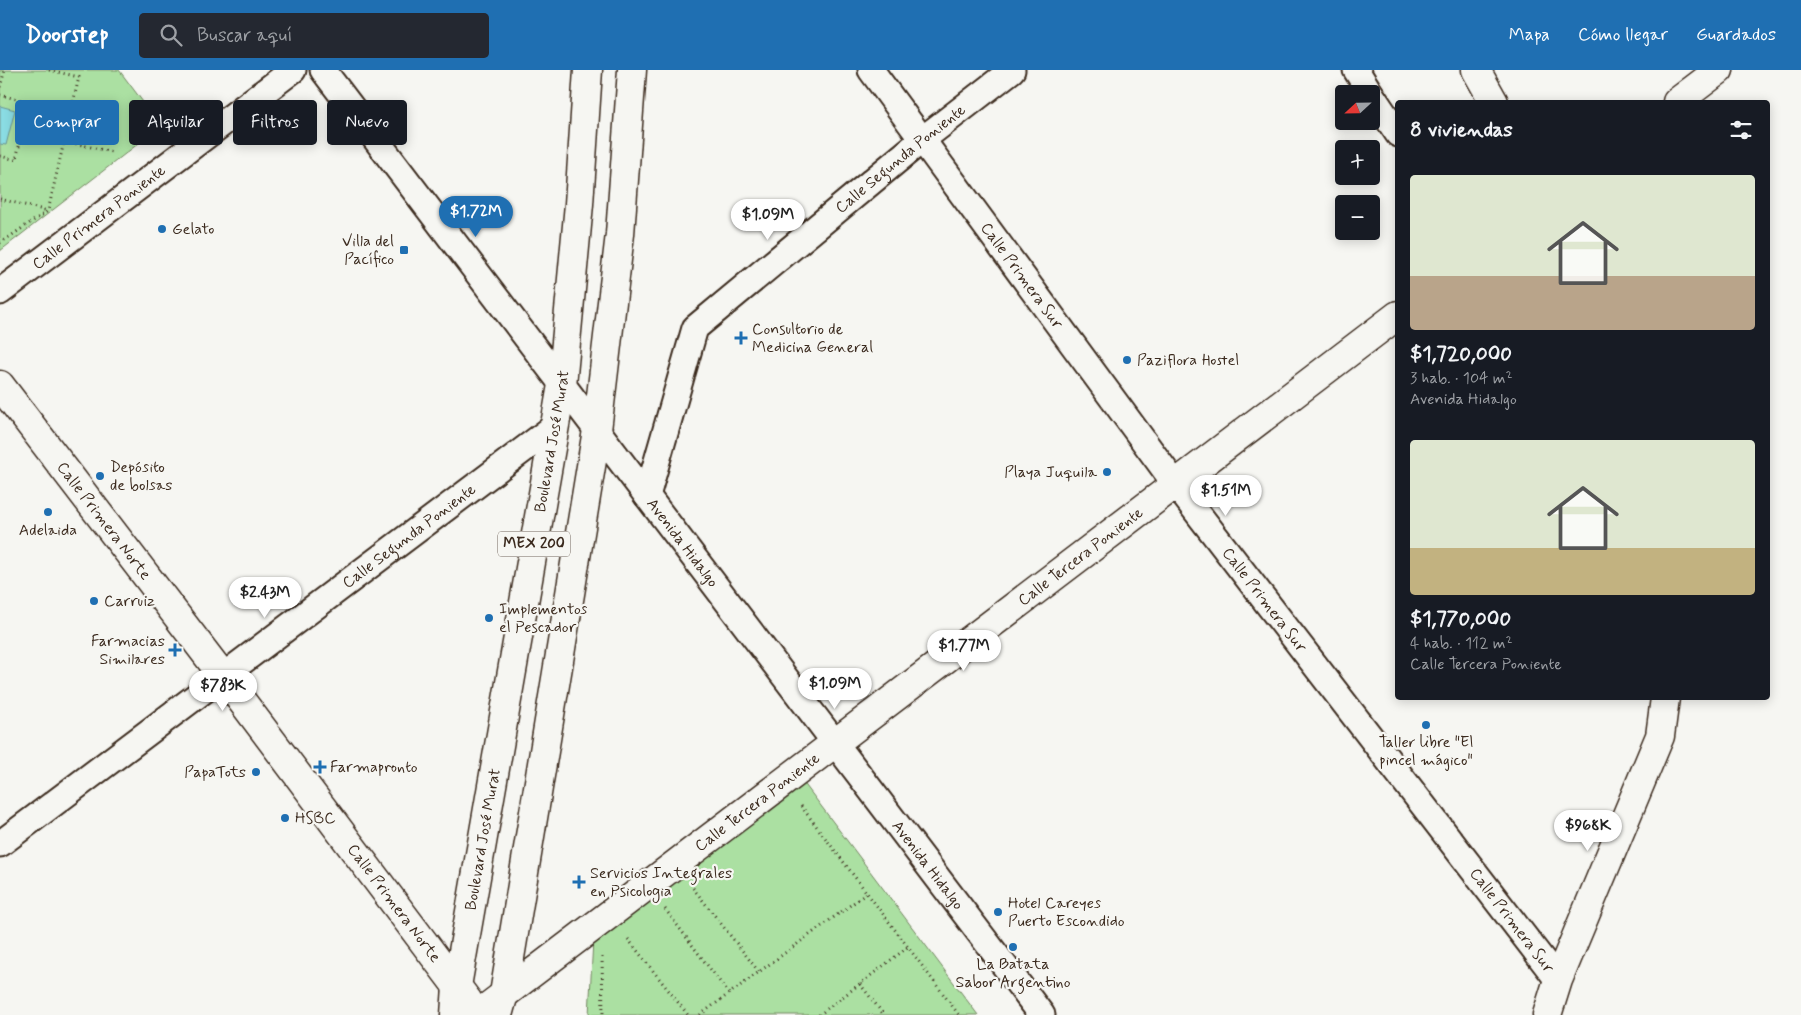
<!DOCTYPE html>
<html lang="es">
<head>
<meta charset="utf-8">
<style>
	:root { --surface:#171b24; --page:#242831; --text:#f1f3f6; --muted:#9ea1a6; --accent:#1f6fb2 }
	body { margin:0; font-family:Mynerve,sans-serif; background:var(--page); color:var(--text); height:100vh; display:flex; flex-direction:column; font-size:19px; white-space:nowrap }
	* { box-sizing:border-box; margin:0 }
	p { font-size:16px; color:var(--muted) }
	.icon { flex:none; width:28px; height:28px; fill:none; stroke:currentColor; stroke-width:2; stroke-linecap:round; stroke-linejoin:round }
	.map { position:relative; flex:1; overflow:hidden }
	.drawer { position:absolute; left:1395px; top:30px; width:375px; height:600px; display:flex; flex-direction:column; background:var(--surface); border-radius:5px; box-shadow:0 2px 12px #0003 }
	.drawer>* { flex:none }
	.top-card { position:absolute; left:15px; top:30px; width:475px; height:45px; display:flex; gap:10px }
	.needle { width:32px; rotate:248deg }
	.fabs { position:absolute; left:1335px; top:15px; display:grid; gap:10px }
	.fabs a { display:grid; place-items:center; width:45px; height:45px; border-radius:5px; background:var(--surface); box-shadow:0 2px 12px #0003; font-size:25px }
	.price { position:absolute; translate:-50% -42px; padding:0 11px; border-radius:18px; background:#fff; color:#222; font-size:16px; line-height:32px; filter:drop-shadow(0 1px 2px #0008) }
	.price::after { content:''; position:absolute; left:50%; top:30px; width:15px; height:11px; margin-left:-8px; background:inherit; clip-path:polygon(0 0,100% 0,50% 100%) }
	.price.current { background:var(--accent); color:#fff }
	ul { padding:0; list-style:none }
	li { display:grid; align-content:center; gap:10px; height:265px; padding:0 15px }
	li span { display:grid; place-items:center; height:155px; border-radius:5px; color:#555 }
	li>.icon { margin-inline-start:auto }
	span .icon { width:90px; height:90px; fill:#fffc; stroke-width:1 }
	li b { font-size:21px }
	h2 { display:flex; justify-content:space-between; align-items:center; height:60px; padding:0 15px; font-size:21px }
	.pill { padding:0 18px; border-radius:5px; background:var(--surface); box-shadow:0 2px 12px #0003; font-size:18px; line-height:45px }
	.pill.current { background:var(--accent); color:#fff }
	header { display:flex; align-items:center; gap:30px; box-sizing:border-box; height:70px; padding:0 25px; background:var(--accent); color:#fff }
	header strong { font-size:24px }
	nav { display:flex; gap:28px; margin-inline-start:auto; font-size:18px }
	.search { width:350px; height:45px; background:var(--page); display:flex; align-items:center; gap:12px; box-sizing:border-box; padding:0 18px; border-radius:5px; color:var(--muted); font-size:19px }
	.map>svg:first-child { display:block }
	.green { fill:#abe0a2; stroke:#738560 }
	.water { fill:#8adce3; stroke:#6a9594 }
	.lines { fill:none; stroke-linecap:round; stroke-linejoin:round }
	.minor-casing { stroke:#3b2a1e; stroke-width:29 }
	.tertiary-casing { stroke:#3b2a1e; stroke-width:31 }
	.trunk-casing { stroke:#3b2a1e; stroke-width:31 }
	.path { stroke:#3b2a1e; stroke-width:3; stroke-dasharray:1 4; stroke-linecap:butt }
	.minor { stroke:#f6f6f2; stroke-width:25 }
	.tertiary { stroke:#f6f6f2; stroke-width:28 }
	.trunk { stroke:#f6f6f2; stroke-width:28 }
	.poi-dot { fill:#1f6fb2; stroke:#f6f6f2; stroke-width:2 }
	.labels { text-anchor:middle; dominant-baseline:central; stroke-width:4.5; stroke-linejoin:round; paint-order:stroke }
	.shield { fill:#f6f6f2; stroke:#73675e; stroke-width:1 }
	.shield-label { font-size:15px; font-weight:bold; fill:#3b2a1e }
	.street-label { font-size:16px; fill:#3b2a1e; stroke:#f6f6f2 }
	.poi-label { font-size:16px; fill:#3b2a1e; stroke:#f6f6f2; text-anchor:start }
</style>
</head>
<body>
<header>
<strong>Doorstep</strong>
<div class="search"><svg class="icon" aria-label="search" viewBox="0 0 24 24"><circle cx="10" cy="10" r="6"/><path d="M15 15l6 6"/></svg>Buscar aquí</div>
<nav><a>Mapa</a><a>Cómo llegar</a><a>Guardados</a></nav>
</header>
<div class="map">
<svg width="1801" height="945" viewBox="0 0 1801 945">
	<rect width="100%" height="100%" fill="#f6f6f2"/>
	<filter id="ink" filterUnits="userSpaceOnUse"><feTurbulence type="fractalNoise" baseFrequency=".02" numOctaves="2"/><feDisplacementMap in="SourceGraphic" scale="10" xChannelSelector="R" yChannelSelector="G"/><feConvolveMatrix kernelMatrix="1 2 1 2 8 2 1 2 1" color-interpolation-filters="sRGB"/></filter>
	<g filter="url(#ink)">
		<g class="green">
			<path d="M 0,0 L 119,0 L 161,56 L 0,181 Z"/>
			<path d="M 803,712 L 978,945 L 589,945 L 593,870 Z"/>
		</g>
		<path class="water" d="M 0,36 L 15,40 L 6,75 L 0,74 Z"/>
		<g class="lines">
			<g class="minor-casing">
				<g id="minor">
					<path id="s1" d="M 323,0 L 1042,945"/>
					<path id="s2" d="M 871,0 L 1176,415 L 1558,910"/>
					<path d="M 1356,0 L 1371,24"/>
					<path d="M 1371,24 L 1398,64"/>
					<path id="s3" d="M 0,222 L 293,0"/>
					<path id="s4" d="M 647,426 L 695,258 L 923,69 L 1012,0"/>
					<path id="s5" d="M 0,774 L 555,356"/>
				</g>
			</g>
			<g class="tertiary-casing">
				<g id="tertiary">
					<path d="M 1476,0 L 1494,32"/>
					<path d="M 1677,32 L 1719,0"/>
					<path id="s6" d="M 0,315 L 223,606 L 468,931"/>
					<path id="s7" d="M 477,945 L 1398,245"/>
					<path d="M 1547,945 L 1558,910 L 1660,666 L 1665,628"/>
				</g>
			</g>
			<g class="trunk-casing">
				<g id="trunk">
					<path id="s8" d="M 455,945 L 457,916 L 562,315 L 579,134 L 588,0"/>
					<path d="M 498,945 L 504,924 L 597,360 L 620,164 L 632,0"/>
				</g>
			</g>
			<g class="path">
				<path d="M 0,17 L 5,0"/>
				<path d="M 0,25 L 29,32 L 16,90 L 0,86"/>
				<path d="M 22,61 L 112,82"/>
				<path d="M 0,129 L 48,141"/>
				<path d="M 0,173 L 48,141 L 79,7 L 49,0"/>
				<path d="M 801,736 L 908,877"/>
				<path d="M 693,818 L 759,902"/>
				<path d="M 665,839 L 729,924"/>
				<path d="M 628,869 L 688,945"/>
				<path d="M 602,887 L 603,945"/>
				<path d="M 860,914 L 884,945"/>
				<path d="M 700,945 L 867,823"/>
				<path d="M 819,945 L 908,877 L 959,945"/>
			</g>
			<use href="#minor" class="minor"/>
			<use href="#tertiary" class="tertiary"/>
			<use href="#trunk" class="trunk"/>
		</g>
	</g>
	<g class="poi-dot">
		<circle cx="162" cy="159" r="5"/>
		<rect x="399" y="175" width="10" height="10" rx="2.5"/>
		<path d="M738.5 260.5h5v5h5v5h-5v5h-5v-5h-5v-5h5z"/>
		<circle cx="1127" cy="290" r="5"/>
		<circle cx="1107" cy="402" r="5"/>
		<circle cx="100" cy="406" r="5"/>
		<circle cx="48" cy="442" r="5"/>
		<circle cx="94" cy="531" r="5"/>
		<circle cx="489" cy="548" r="5"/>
		<path d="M172.5 572.5h5v5h5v5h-5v5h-5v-5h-5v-5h5z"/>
		<circle cx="1426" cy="655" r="5"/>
		<path d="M317.5 689.5h5v5h5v5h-5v5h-5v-5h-5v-5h5z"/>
		<circle cx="256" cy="702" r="5"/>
		<circle cx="285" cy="748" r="5"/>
		<path d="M576.5 804.5h5v5h5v5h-5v5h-5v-5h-5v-5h5z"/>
		<circle cx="998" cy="842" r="5"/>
		<circle cx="1013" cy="877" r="5"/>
	</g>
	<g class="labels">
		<rect class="shield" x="498" y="461.5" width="72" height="25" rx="4"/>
		<g class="shield-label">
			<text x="534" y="474">MEX 200</text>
		</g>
		<g class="street-label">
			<text stroke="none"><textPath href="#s4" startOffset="441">Calle Segunda Poniente</textPath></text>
			<text stroke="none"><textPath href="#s3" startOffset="124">Calle Primera Poniente</textPath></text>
			<text stroke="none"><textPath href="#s2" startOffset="255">Calle Primera Sur</textPath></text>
			<text stroke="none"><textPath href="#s8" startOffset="582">Boulevard José Murat</textPath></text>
			<text stroke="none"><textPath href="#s6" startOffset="171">Calle Primera Norte</textPath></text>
			<text stroke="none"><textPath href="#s5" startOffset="512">Calle Segunda Poniente</textPath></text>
			<text stroke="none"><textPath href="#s1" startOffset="594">Avenida Hidalgo</textPath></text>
			<text stroke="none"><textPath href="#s7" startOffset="758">Calle Tercera Poniente</textPath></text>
			<text stroke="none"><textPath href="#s2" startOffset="660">Calle Primera Sur</textPath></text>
			<text stroke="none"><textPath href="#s7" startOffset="352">Calle Tercera Poniente</textPath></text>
			<text stroke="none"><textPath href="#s8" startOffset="178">Boulevard José Murat</textPath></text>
			<text stroke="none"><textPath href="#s1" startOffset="999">Avenida Hidalgo</textPath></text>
			<text stroke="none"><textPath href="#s6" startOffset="651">Calle Primera Norte</textPath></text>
			<text stroke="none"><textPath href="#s2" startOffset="1065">Calle Primera Sur</textPath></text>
		</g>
		<g class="poi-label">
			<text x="172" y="159">Gelato</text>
			<text x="394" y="171" text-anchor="end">Villa del<tspan x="394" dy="18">Pacífico</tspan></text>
			<text x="752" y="259">Consultorio de<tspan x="752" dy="18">Medicina General</tspan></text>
			<text x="1137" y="290">Paziflora Hostel</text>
			<text x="110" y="397">Depósito<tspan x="110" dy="18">de bolsas</tspan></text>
			<text x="1097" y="402" text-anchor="end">Playa Juquila</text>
			<text x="48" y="460" text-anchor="middle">Adelaida</text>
			<text x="104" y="531">Carruiz</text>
			<text x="499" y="539">Implementos<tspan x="499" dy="18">el Pescador</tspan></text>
			<text x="165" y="571" text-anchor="end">Farmacias<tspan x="165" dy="18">Similares</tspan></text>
			<text x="1426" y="672" text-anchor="middle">Taller libre "El<tspan x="1426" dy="18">pincel mágico"</tspan></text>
			<text x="330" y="697">Farmapronto</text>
			<text x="246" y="702" text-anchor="end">PapaTots</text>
			<text x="295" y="748">HSBC</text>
			<text x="590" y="803">Servicios Integrales<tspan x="590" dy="18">en Psicologia</tspan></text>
			<text x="1008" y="833">Hotel Careyes<tspan x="1008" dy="18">Puerto Escondido</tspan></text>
			<text x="1013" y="894" text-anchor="middle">La Batata<tspan x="1013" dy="18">Sabor Argentino</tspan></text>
		</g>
	</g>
</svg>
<div class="fabs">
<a><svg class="needle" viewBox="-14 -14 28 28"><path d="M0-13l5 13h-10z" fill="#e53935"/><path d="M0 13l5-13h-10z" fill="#9ea1a6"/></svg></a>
<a>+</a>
<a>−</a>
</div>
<b class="price current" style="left:476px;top:168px">$1.72M</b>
<b class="price" style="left:768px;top:171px">$1.09M</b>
<b class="price" style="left:1226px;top:447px">$1.51M</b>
<b class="price" style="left:265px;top:549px">$2.43M</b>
<b class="price" style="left:964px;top:602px">$1.77M</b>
<b class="price" style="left:835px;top:640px">$1.09M</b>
<b class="price" style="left:223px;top:642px">$783K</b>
<b class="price" style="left:1588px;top:782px">$968K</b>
<div class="top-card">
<a class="pill current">Comprar</a>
<a class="pill">Alquilar</a>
<a class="pill">Filtros</a>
<a class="pill">Nuevo</a>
</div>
<section class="drawer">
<h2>8 viviendas<svg class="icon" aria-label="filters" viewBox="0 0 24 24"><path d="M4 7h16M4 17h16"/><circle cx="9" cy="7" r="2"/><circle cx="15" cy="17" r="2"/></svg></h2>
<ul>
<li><span style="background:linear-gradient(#dfe7d0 65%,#b9a48a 0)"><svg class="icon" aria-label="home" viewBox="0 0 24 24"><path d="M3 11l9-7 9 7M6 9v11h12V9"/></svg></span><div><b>$1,720,000</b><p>3 hab. · 104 m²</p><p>Avenida Hidalgo</p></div></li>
<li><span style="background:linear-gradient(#dfe7d0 70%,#c2b280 0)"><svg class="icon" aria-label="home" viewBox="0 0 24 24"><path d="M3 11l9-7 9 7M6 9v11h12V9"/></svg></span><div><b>$1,770,000</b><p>4 hab. · 112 m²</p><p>Calle Tercera Poniente</p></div></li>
</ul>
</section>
</div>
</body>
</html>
